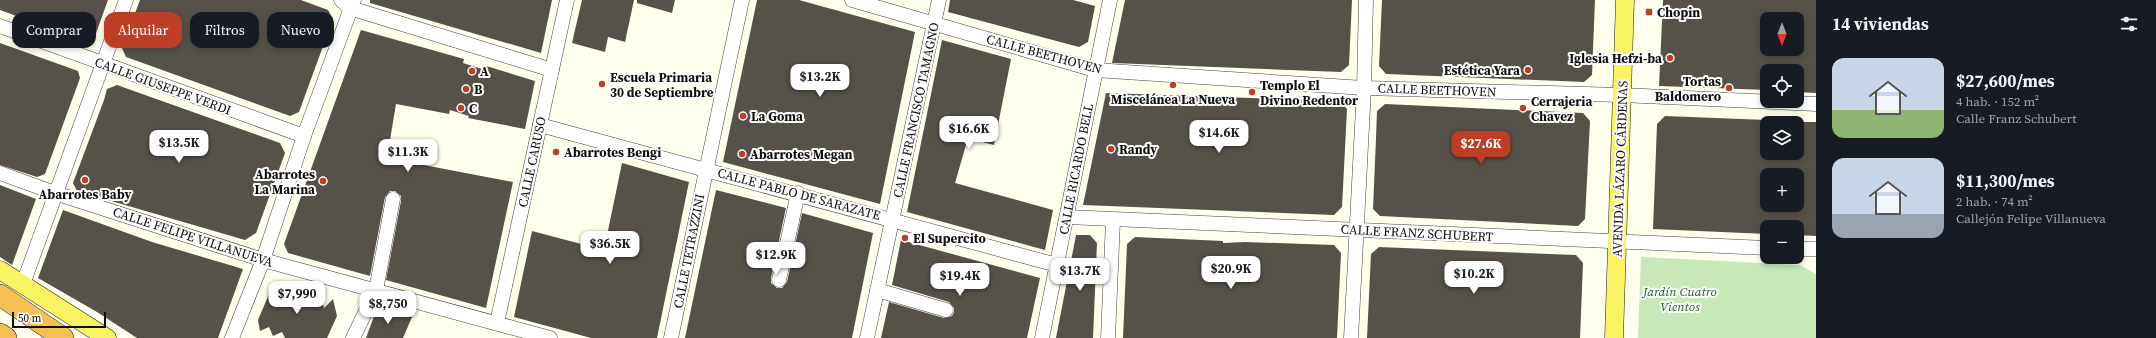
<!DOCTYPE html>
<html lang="es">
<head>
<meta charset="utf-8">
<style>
	:root { --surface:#171b24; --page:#20242c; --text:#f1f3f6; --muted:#9ea1a6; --accent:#bd3d25 }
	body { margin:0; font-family:"Source Serif 4",serif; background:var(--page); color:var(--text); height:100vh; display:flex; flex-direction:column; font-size:15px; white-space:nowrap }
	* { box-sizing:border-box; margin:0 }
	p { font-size:13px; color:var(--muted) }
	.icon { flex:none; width:22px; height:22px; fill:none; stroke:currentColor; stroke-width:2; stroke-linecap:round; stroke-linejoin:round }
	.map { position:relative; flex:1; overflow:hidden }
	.sheet { display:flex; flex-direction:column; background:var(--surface); width:340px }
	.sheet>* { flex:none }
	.guide { position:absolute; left:12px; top:12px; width:380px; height:36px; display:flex; gap:8px }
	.needle { width:26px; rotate:180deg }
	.controls { position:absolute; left:1760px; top:12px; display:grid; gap:8px }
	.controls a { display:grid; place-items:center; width:44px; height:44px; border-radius:8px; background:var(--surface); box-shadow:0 2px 6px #0003; font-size:20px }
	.scale { position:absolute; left:12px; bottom:10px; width:94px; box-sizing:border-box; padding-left:4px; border:2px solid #0d0d0d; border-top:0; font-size:11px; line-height:14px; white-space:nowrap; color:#0d0d0d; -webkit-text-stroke:3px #fff; paint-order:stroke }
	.price { position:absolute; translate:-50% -34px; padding:0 9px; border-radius:8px; background:#fff; color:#222; font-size:13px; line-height:26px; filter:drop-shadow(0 1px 2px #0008) }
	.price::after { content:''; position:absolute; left:50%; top:24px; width:12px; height:9px; margin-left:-6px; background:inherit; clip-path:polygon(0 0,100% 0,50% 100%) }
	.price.on { background:var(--accent); color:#fff }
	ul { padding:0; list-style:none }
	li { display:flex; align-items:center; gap:12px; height:100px; padding:0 16px }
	li span { display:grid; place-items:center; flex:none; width:112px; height:80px; border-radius:12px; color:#555 }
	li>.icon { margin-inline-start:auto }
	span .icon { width:48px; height:48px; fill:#fffc; stroke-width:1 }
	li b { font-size:17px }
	h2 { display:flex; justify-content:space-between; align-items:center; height:48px; padding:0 16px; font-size:17px }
	.tag { padding:0 14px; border-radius:12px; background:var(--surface); box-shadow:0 2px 6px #0003; font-size:14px; line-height:36px }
	.tag.on { background:var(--accent); color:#fff }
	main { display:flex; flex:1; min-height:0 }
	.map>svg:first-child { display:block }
	.green { fill:#c6e9b7 }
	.building { fill:#565149; fill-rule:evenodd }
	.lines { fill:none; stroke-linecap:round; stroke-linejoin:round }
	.minor-casing { stroke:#404040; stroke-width:15 }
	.major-casing { stroke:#1e1e1e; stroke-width:19 }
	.highway-casing { stroke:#1e1e1e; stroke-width:22 }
	.minor { stroke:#fff; stroke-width:14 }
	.major { stroke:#f9f363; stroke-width:18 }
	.highway { stroke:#f4bf55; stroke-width:21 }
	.poi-dot { fill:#bd3d25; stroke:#fff; stroke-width:1.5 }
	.labels { text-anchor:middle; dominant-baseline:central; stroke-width:4; stroke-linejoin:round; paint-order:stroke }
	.poi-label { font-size:13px; font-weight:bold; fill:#0d0d0d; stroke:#fff; text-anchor:start }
	.street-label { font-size:13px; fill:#0d0d0d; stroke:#fff }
	.park-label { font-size:13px; font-style:italic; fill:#1d641d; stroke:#fff }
</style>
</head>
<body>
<main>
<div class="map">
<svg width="1816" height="338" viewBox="0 0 1816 338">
	<rect width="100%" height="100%" fill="#ffffed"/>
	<path class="green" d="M 1641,257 L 1800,265 L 1816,274 L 1816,338 L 1638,338 Z"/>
	<g class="building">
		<path d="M 0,0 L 108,0 L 95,36 L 85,41 L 0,10 Z"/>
		<path d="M 140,0 L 301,0 L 328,10 L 333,19 L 299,112 L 290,116 L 126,57 L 122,48 Z"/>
		<path d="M 370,0 L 552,0 L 541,53 L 370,3 Z"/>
		<path d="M 582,0 L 634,0 L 625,42 L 608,37 L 605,52 L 572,43 Z"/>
		<path d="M 637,0 L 675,0 L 672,13 L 637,3 Z"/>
		<path d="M 757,0 L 799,0 L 915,32 L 880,204 L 723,162 Z"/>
		<path d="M 950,0 L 1073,0 L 1095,6 L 1088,42 L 1079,47 L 948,12 Z"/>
		<path d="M 1125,0 L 1352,0 L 1349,65 L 1341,72 L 1112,63 Z"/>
		<path d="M 1382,0 L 1595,0 L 1592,75 L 1584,82 L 1386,74 L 1379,66 Z"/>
		<path d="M 1663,0 L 1816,0 L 1816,93 L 1797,92 L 1797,71 L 1767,71 L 1767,90 L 1659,86 ZM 1767,19 L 1797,19 L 1797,49 L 1767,49 Z"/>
		<path d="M 361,30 L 464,59 L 463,63 L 482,69 L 483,65 L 535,81 L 525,129 L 468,118 L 469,116 L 450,110 L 449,114 L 396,104 L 387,158 L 513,182 L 486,308 L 386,280 L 401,201 L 401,196 L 395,191 L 390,191 L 385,197 L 370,276 L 288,253 L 284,244 Z"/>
		<path d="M 942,40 L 1011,59 L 994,145 L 968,138 L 955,183 L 1053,210 L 1045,250 L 907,212 Z"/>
		<path d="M 0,43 L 78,71 L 80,78 L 45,174 L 37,177 L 0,165 Z"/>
		<path d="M 117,85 L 280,143 L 285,153 L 256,233 L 245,240 L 77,191 L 73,183 L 104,100 L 107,89 Z"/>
		<path d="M 1106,93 L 1340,101 L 1347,109 L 1342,207 L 1334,215 L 1083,205 Z"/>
		<path d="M 1385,104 L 1583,113 L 1590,121 L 1585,219 L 1578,226 L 1380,216 L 1373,209 L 1376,138 L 1377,111 Z"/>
		<path d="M 1665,116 L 1767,120 L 1767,153 L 1797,153 L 1797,122 L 1816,122 L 1816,236 L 1797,235 L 1797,227 L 1767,227 L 1767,234 L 1653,229 L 1657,124 ZM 1767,175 L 1797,175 L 1797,205 L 1767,205 Z"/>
		<path d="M 622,163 L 689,182 L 657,338 L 591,338 L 514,317 L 532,231 L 604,250 Z"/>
		<path d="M 0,185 L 36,199 L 12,265 L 0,257 Z"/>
		<path d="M 716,190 L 786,208 L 771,278 L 771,283 L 777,288 L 782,288 L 787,282 L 802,213 L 873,233 L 852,338 L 685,338 Z"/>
		<path d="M 63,210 L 152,242 L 243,269 L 218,338 L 137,338 L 97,312 L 38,278 Z"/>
		<path d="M 1076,235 L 1090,235 L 1097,243 L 1093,338 L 1056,338 Z"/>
		<path d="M 1135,237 L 1223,241 L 1223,243 L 1245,242 L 1334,245 L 1341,253 L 1337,338 L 1123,338 L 1127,244 Z"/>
		<path d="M 901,240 L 1040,278 L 1027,338 L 881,338 L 889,302 L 944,318 L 952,316 L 954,312 L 954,308 L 949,302 L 892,285 Z"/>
		<path d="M 1379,247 L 1576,255 L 1583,263 L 1580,338 L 1367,338 L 1371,254 Z"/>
		<path d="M 278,281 L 284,293 L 295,287 L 296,297 L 306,290 L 310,302 L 321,296 L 324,308 L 333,299 L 337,316 L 327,338 L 285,338 L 282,332 L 273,336 L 269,327 L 260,331 L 258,320 L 272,287 Z"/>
		<path d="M 377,308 L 412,317 L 403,338 L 366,338 Z"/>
	</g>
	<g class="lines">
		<g class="minor-casing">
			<g id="minor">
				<path d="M 341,0 L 350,8 L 552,70"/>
				<path d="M 852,0 L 1095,70 L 1364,88 L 1621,95 L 1816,104"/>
				<path d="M 0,26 L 304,136"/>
				<path d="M 540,125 L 1057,265"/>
				<path d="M 0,173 L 55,193 L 263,260 L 550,338"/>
				<path d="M 1067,217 L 1767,248"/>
				<path d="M 1797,249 L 1816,249"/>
				<path d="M 779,280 L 798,193"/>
				<path d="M 23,284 L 126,0"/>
				<path d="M 877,290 L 946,310"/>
				<path d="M 497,323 L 567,0"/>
				<path d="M 232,338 L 263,260 L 304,136 L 354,0"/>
				<path d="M 353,338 L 376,290 L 393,199"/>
				<path d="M 671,338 L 742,0"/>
				<path d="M 867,338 L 939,0"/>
				<path d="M 1042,338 L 1110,0"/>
				<path d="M 1108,338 L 1113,220"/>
				<path d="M 1351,338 L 1364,88 L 1366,0"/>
			</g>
		</g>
		<g class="major-casing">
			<g id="major">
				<path d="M 0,270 L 107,338"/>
				<path d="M 1614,338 L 1625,0"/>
			</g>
		</g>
		<g class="highway-casing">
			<g id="highway">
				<path d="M 0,295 L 63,338"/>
				<path d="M 0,334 L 6,338"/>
			</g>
		</g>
		<use href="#minor" class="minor"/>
		<use href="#major" class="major"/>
		<use href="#highway" class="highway"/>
	</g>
	<g class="poi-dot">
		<rect x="1645" y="8" width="8" height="8" rx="2"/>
		<circle cx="1670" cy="58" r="4"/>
		<circle cx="1528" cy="70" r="4"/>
		<circle cx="472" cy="71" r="4"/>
		<circle cx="602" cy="84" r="4"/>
		<circle cx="1173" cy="85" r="4"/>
		<circle cx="1729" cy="88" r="4"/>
		<circle cx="466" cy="89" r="4"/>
		<circle cx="1252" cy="92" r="4"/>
		<circle cx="461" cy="108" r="4"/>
		<circle cx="1523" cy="108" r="4"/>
		<circle cx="743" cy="116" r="4"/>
		<circle cx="1111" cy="149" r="4"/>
		<circle cx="556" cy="152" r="4"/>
		<circle cx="742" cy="154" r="4"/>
		<circle cx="85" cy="180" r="4"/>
		<circle cx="323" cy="181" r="4"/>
		<circle cx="905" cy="238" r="4"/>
	</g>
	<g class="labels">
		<g class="poi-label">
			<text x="1657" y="12">Chopin</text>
			<text x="1662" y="58" text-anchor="end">Iglesia Hefzi-ba</text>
			<text x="1520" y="70" text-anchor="end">Estética Yara</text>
			<text x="480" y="71">A</text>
			<text x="610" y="77">Escuela Primaria<tspan x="610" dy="15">30 de Septiembre</tspan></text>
			<text x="1721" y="81" text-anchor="end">Tortas<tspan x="1721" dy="15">Baldomero</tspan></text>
			<text x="1260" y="85">Templo El<tspan x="1260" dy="15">Divino Redentor</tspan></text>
			<text x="474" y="89">B</text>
			<text x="1173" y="99" text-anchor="middle">Miscelánea La Nueva</text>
			<text x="1531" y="101">Cerrajeria<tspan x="1531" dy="15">Chavez</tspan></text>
			<text x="469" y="108">C</text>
			<text x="751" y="116">La Goma</text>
			<text x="1119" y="149">Randy</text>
			<text x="564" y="152">Abarrotes Bengi</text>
			<text x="750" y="154">Abarrotes Megan</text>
			<text x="315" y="174" text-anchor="end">Abarrotes<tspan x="315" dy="15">La Marina</tspan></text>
			<text x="85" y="194" text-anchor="middle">Abarrotes Baby</text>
			<text x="913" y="238">El Supercito</text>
		</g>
		<g class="street-label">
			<text transform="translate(1044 54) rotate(15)">CALLE BEETHOVEN</text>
			<text transform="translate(163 86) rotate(20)">CALLE GIUSEPPE VERDI</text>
			<text transform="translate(1437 90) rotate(2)">CALLE BEETHOVEN</text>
			<text transform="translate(916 110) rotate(-78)">CALLE FRANCISCO TAMAGNO</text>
			<text transform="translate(532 162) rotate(-78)">CALLE CARUSO</text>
			<text transform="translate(1076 169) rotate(-79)">CALLE RICARDO BELL</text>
			<text transform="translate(1620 169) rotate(-88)">AVENIDA LÁZARO CÁRDENAS</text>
			<text transform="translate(799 194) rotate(15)">CALLE PABLO DE SARAZATE</text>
			<text transform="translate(1417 233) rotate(3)">CALLE FRANZ SCHUBERT</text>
			<text transform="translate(193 237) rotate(18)">CALLE FELIPE VILLANUEVA</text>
			<text transform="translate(689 251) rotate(-79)">CALLE TETRAZZINI</text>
		</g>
		<g class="park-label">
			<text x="1680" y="291">Jardín Cuatro<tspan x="1680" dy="15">Vientos</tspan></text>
		</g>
	</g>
</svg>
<div class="controls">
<a><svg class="needle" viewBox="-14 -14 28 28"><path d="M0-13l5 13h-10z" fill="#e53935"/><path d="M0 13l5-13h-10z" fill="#9ea1a6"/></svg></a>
<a><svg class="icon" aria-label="locate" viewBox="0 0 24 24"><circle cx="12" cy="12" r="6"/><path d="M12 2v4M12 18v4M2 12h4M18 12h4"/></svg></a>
<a><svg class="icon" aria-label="layers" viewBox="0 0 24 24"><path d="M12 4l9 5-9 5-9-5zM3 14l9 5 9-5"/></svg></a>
<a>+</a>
<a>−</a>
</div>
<div class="scale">50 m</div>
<b class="price" style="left:820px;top:98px">$13.2K</b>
<b class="price" style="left:969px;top:150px">$16.6K</b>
<b class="price" style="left:1219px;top:154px">$14.6K</b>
<b class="price" style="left:179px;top:164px">$13.5K</b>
<b class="price on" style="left:1481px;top:165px">$27.6K</b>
<b class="price" style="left:408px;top:173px">$11.3K</b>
<b class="price" style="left:610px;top:265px">$36.5K</b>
<b class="price" style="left:776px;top:276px">$12.9K</b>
<b class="price" style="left:1231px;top:290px">$20.9K</b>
<b class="price" style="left:1080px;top:292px">$13.7K</b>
<b class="price" style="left:1474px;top:295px">$10.2K</b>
<b class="price" style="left:960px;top:297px">$19.4K</b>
<b class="price" style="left:297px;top:315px">$7,990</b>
<b class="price" style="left:388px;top:325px">$8,750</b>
<div class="guide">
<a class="tag">Comprar</a>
<a class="tag on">Alquilar</a>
<a class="tag">Filtros</a>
<a class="tag">Nuevo</a>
</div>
</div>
<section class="sheet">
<h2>14 viviendas<svg class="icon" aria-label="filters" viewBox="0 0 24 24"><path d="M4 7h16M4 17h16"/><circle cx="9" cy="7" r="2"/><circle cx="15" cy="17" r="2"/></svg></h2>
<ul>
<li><span style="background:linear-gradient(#c9d6e8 65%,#8fb573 0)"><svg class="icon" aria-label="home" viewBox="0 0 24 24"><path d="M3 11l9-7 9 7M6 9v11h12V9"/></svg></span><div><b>$27,600/mes</b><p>4 hab. · 152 m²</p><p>Calle Franz Schubert</p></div></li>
<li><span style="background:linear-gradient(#c9d6e8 70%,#9aa5b1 0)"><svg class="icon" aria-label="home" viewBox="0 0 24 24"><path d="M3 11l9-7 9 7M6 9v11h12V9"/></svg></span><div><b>$11,300/mes</b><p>2 hab. · 74 m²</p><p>Callejón Felipe Villanueva</p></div></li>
</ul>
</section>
</main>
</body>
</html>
